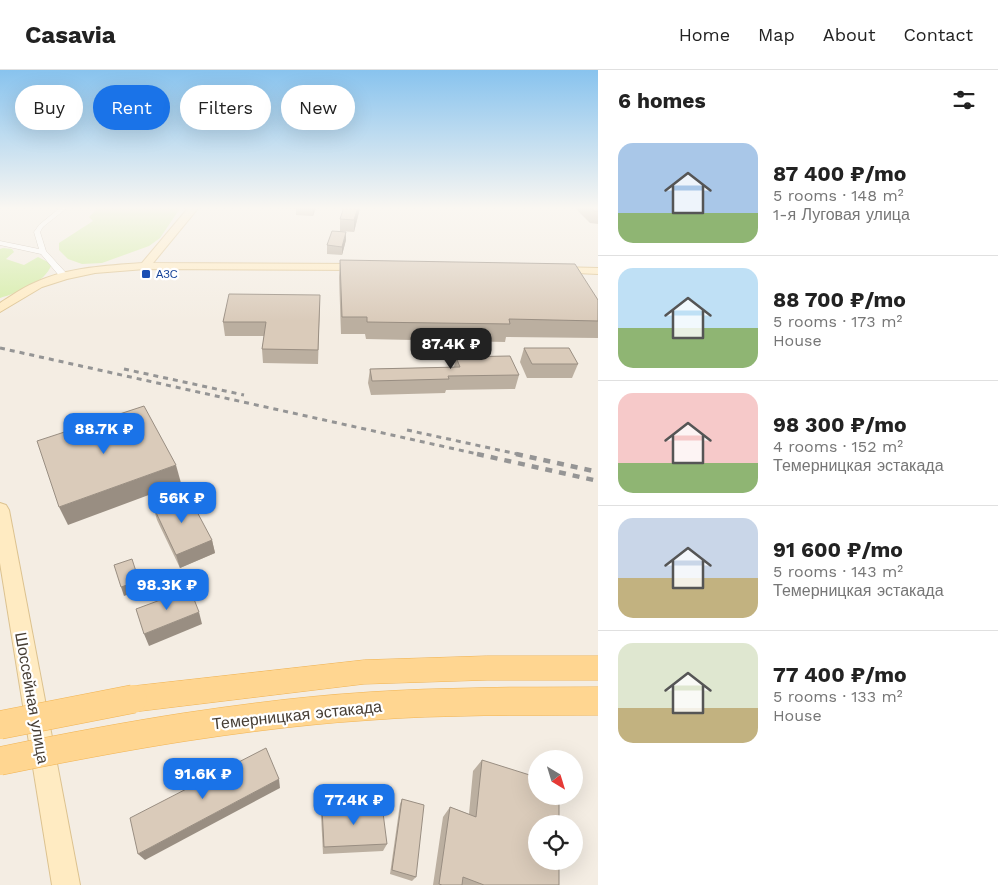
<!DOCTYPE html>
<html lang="en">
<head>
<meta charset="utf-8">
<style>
	:root { --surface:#fff; --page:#f6f6f6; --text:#222; --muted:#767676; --line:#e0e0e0; --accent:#1a73e8 }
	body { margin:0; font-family:"Work Sans",sans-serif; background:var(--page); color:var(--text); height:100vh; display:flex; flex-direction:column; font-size:19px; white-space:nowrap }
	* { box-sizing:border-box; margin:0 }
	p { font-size:16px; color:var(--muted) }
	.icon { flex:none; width:28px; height:28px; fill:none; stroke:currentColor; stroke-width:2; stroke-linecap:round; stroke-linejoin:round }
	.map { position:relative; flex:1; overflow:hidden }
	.side { display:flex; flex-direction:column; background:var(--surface); width:400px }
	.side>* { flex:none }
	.hud { position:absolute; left:15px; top:15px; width:475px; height:45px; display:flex; gap:10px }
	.needle { width:32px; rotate:142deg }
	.controls { position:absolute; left:528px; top:680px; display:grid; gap:10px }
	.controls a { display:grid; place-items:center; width:55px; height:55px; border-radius:50%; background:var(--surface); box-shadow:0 5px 20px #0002; font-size:25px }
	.price { position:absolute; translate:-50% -42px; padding:0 11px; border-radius:10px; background:var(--accent); color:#fff; font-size:16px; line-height:32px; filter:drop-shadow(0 1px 2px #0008) }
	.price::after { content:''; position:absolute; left:50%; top:30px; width:15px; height:11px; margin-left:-8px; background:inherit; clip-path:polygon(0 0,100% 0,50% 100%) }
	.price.active { background:#222; color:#fff }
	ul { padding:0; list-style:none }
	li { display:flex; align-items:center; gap:15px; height:125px; padding:0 20px }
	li+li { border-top:1px solid var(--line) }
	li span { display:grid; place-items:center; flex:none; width:140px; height:100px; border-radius:15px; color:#555 }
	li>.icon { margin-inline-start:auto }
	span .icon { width:60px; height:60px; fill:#fffc; stroke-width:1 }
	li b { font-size:21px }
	h2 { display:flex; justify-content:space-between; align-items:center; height:60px; padding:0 20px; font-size:21px }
	.pill { padding:0 18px; border-radius:22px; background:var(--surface); box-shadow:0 5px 20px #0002; font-size:18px; line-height:45px }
	.pill.active { background:var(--accent); color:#fff }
	header { display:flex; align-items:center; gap:30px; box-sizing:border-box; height:70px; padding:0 25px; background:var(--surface); border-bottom:1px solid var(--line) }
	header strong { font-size:24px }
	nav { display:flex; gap:28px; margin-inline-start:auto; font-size:18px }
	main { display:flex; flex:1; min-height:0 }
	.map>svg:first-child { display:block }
	.green { fill:#d4eda7 }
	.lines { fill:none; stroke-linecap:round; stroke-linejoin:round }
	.minor-casing { stroke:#c3b7a8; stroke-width:1 }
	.secondary-casing { stroke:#dcc28f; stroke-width:2 }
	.primary-casing { stroke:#f1b454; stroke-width:1 }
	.minor { fill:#fff; fill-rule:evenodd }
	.secondary { fill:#ffebc2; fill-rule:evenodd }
	.primary { fill:#ffd691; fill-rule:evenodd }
	.rail-far1 { stroke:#959595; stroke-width:3; stroke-dasharray:5 5; stroke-linecap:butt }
	.rail { stroke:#959595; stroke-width:4.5; stroke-dasharray:7 7; stroke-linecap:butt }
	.primary-bridge-casing { stroke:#f1b454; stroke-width:29; stroke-linecap:butt }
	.primary-bridge { stroke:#ffd691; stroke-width:28 }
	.wall { fill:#bbafa0 }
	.shaded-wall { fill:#998e82 }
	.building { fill:#dacbba; stroke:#998e82 }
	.transit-dot { fill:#1a4fb4; stroke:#fff; stroke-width:2 }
	.labels { text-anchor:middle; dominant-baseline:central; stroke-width:4.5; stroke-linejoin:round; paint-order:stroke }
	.far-transit-label { font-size:11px; fill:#164399; stroke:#fff; text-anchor:start }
	.near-street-label { font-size:16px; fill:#463d33; stroke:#fff }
</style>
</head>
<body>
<header>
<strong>Casavia</strong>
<nav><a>Home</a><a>Map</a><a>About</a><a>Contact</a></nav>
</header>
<main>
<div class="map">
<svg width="598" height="815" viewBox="0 0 598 815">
	<rect width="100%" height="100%" fill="#f4ede3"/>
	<g class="green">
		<path d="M 99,137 L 181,137 L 160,168 L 149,176 L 102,193 L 82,194 L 68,189 L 59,180 L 59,173 L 93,151 L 89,147 Z"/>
		<path d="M 3,178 L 12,179 L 14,182 L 6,189 L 24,195 L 38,187 L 52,194 C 44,214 19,222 0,228 L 0,179 Z"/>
	</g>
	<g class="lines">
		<g class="minor-casing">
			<path id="minor" d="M 61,137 L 68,137 L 43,157 L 40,162 L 46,181 L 67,204 L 67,208 L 61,208 L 41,184 L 0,175 L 0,171 L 39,179 L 34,162 L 39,155 Z"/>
		</g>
		<g class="secondary-casing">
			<g id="secondary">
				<path d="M 189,137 L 199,137 L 153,193 L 361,194 L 366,197 L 361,200 L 145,199 L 95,203 L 67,209 L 42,217 L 0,242 L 0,233 C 11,226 22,218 34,213 C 67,197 106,196 142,193 Z"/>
				<path d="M 558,197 L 598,198 L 598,204 L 554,202 L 553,200 Z"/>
				<path d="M 0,433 L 6,435 L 9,440 L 80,815 L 52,815 L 0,493 Z"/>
			</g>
		</g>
		<g class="primary-casing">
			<path id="primary" d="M 487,586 L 598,586 L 598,610 L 487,610 L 364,614 L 133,642 L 124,638 L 120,629 L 124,620 L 133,616 L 364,590 Z"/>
		</g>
		<use href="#minor" class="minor"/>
		<use href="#secondary" class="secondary"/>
		<use href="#primary" class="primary"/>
		<g class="rail-far1">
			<path d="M 0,278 L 482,385"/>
			<path d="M 124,299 L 244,325"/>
			<path d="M 407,360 L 522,385"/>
		</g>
		<g class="rail">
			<path d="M 477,384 L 598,411"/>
			<path d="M 516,384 L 598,402"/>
		</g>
		<g class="primary-bridge-casing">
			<g id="primary-bridge">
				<path d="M 0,655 L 133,629"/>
				<path d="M 0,691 C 122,666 246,644 371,636 C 446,631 522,631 598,631"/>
			</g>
		</g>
		<use href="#primary-bridge" class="primary-bridge"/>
	</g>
	<g class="wall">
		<path d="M 259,137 L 316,137 L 313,146 L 296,145 L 296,139 Z"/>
		<path d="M 344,137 L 360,137 L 359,142 L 354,162 L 340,161 L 340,149 Z"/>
		<path d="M 574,137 L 598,137 L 598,154 L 590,153 Z"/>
		<path d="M 346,170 L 342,185 L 327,184 L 327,175 Z"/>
		<path d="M 340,190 L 598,230 L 598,268 L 506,267 L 505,272 L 366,269 L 365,264 L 341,264 L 339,207 Z"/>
		<path d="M 320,225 L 318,294 L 263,293 L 262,279 L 264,266 L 225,266 L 223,252 Z"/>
		<path d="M 524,278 L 578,294 L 572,308 L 527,308 L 520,292 Z"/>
		<path d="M 456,287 L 519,305 L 515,319 L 446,320 L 445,323 L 371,325 L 368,313 L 370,299 L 454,297 Z"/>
		<path d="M 153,436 L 212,470 L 215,483 L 180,498 L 157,450 Z"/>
		<path d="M 482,690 L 559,815 L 433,815 L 443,747 L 450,737 L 469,744 L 473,701 Z"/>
		<path d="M 402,729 L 416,807 L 412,811 L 390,804 L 400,734 Z"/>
		<path d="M 322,738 L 387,774 L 383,781 L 323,784 L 321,745 Z"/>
	</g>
	<g class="shaded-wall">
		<path d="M 313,137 L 316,137 L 313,146 Z"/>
		<path d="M 358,137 L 360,137 L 359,142 L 354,162 L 354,150 Z"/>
		<path d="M 346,162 L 346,170 L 342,185 L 342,177 Z"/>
		<path d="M 176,395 L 181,413 L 68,455 L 59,437 Z"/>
		<path d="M 212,470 L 215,483 L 180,498 L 176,485 Z"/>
		<path d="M 135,498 L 142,519 L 124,526 L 121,517 Z"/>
		<path d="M 199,542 L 202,554 L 149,576 L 144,564 Z"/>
		<path d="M 279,709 L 280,718 L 145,790 L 138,784 Z"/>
	</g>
	<g class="building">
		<path d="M 344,137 L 358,137 L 354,150 L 340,149 Z"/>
		<path d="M 590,137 L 598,137 L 598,141 L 594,141 Z"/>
		<path d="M 332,161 L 346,162 L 342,177 L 327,175 Z"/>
		<path d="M 340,190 L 575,194 L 598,230 L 598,251 L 509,249 L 510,254 L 367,252 L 367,247 L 342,247 Z"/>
		<path d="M 229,224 L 320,225 L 318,280 L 262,279 L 266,252 L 223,252 Z"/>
		<path d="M 524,278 L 569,278 L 578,294 L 532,294 Z"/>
		<path d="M 510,286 L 519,305 L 448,306 L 449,309 L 372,311 L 370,299 L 460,297 L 456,287 Z"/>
		<path d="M 144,336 L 176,395 L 59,437 L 37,371 Z"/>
		<path d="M 187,423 L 212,470 L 176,485 L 153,436 Z"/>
		<path d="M 132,489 L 139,511 L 121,517 L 114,495 Z"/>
		<path d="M 190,519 L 199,542 L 144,564 L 136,539 Z"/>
		<path d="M 266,678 L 279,709 L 138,784 L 130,748 Z"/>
		<path d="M 482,690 L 536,707 L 536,726 L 559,726 L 559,754 L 536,754 L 536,791 L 559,791 L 559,815 L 484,815 L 463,807 L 462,815 L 442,815 L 439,814 L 450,737 L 476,747 Z"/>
		<path d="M 402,729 L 424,735 L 416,807 L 392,800 Z"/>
		<path d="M 382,735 L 387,774 L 324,777 L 322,738 Z"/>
	</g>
	<linearGradient id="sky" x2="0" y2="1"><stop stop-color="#88c3ee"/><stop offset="0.55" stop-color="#faf7f2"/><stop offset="1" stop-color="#faf7f2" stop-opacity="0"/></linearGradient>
	<rect width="598" height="251" fill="url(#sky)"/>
	<rect class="transit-dot" x="141" y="199" width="10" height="10" rx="2.5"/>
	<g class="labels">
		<g class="far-transit-label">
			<text x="156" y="204">АЗС</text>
		</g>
		<g class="near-street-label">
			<text transform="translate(32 628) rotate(80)">Шоссейная улица</text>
			<text transform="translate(297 645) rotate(-6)">Темерницкая эстакада</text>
		</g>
	</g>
</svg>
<div class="controls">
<a><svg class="needle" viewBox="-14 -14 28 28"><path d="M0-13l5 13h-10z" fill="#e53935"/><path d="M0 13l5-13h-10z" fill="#767676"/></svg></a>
<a><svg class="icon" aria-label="locate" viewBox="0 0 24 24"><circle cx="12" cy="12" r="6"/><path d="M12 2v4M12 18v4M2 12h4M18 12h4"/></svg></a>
</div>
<b class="price active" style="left:451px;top:300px">87.4K ₽</b>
<b class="price" style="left:104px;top:385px">88.7K ₽</b>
<b class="price" style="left:182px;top:454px">56K ₽</b>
<b class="price" style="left:167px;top:541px">98.3K ₽</b>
<b class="price" style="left:203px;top:730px">91.6K ₽</b>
<b class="price" style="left:354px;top:756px">77.4K ₽</b>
<div class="hud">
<a class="pill">Buy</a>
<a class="pill active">Rent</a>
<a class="pill">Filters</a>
<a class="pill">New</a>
</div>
</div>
<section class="side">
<h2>6 homes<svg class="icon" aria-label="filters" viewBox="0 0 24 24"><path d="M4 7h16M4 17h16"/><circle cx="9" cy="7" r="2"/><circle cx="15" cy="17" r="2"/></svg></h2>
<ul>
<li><span style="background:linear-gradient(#a9c7e8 70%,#8fb573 0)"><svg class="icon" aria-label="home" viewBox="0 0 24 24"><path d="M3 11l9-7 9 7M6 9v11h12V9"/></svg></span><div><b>87 400 ₽/mo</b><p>5 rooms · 148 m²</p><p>1-я Луговая улица</p></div></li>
<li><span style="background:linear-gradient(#bfe0f5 60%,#8fb573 0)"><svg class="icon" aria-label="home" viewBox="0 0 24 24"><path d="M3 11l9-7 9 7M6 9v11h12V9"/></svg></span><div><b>88 700 ₽/mo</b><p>5 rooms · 173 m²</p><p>House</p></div></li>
<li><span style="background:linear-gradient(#f6c9c9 70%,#8fb573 0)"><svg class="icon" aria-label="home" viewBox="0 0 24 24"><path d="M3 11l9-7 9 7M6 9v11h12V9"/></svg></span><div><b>98 300 ₽/mo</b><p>4 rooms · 152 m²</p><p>Темерницкая эстакада</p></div></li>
<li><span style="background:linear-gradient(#c9d6e8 60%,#c2b280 0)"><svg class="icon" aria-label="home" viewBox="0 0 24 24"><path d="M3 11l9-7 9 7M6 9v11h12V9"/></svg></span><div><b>91 600 ₽/mo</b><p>5 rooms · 143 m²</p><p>Темерницкая эстакада</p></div></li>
<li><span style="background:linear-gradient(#dfe7d0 65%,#c2b280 0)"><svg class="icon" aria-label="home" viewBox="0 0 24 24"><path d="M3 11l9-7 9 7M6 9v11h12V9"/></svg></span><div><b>77 400 ₽/mo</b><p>5 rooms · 133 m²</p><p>House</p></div></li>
</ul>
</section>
</main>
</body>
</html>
